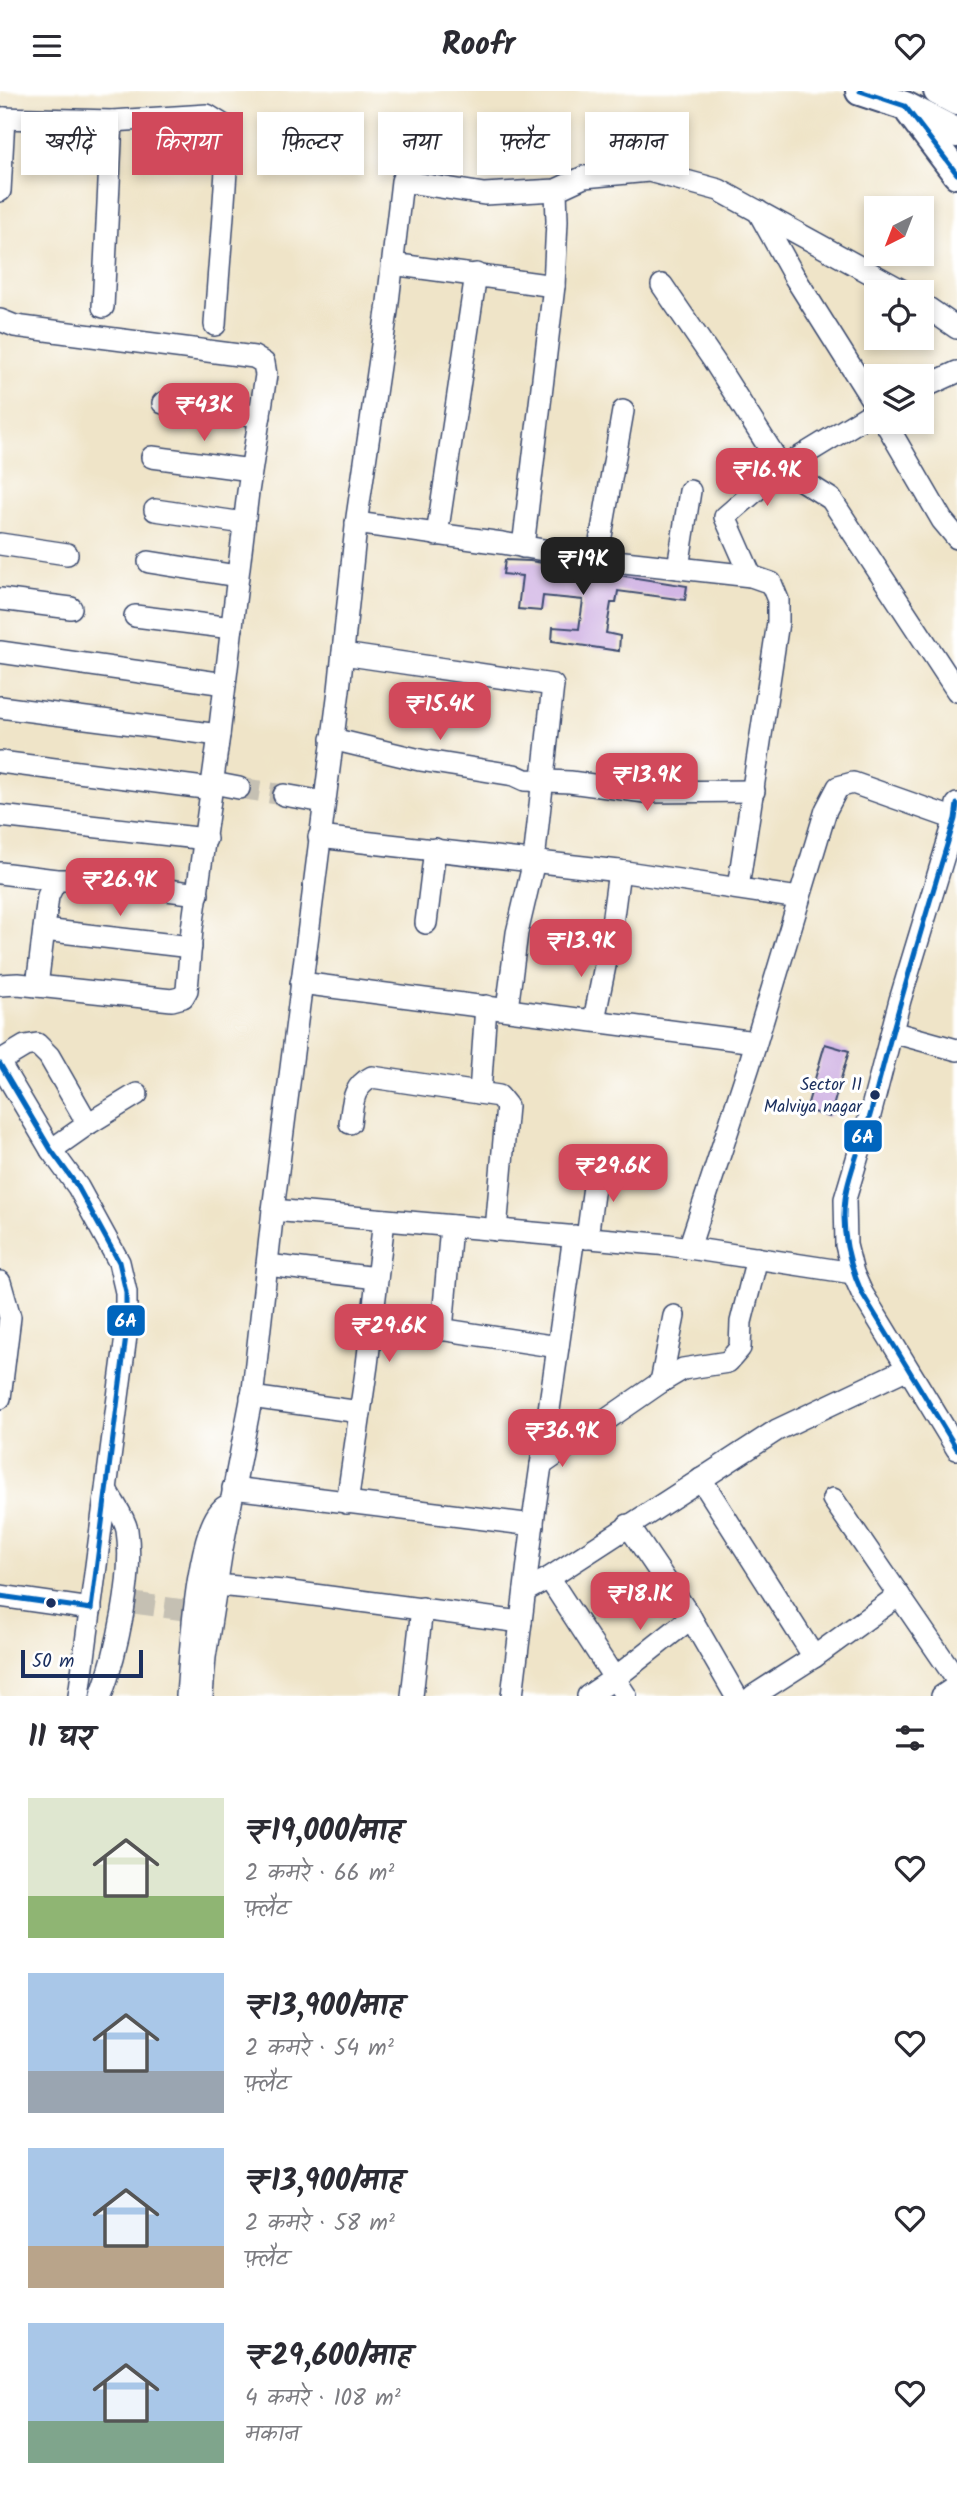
<!DOCTYPE html>
<html lang="hi">
<head>
<meta charset="utf-8">
<style>
	:root { --surface:#fff; --page:#f7f7f7; --text:#2b2b33; --muted:#7c7c81; --accent:#d1495b }
	body { margin:0; font-family:Kalam,"Playpen Sans Deva",sans-serif; background:var(--page); color:var(--text); height:100vh; display:flex; flex-direction:column; font-size:26px; white-space:nowrap }
	* { box-sizing:border-box; margin:0 }
	p { font-size:23px; color:var(--muted) }
	.icon { flex:none; width:38px; height:38px; fill:none; stroke:currentColor; stroke-width:2; stroke-linecap:round; stroke-linejoin:round }
	.map { position:relative; height:1605px; overflow:hidden }
	.details { display:flex; flex-direction:column; background:var(--surface); flex:1 }
	.details>* { flex:none }
	.top-card { position:absolute; left:21px; top:21px; width:915px; height:63px; display:flex; gap:14px }
	.needle { width:46px; rotate:222deg }
	.controls { position:absolute; left:864px; top:105px; display:grid; gap:14px }
	.controls a { display:grid; place-items:center; width:70px; height:70px; border-radius:0px; background:var(--surface); box-shadow:0 4px 10px #0003; font-size:35px }
	.scale { position:absolute; left:21px; bottom:18px; width:122px; box-sizing:border-box; padding-left:7px; border:4px solid #1b2f5e; border-top:0; font-size:19px; line-height:24px; white-space:nowrap; color:#1b2f5e; -webkit-text-stroke:5px #fff; paint-order:stroke }
	.price { position:absolute; translate:-50% -60px; padding:0 16px; border-radius:14px; background:var(--accent); color:#fff; font-size:23px; line-height:46px; filter:drop-shadow(0 2px 4px #0008) }
	.price::after { content:''; position:absolute; left:50%; top:42px; width:21px; height:16px; margin-left:-10px; background:inherit; clip-path:polygon(0 0,100% 0,50% 100%) }
	.price.active { background:#222; color:#fff }
	ul { padding:0; list-style:none }
	li { display:flex; align-items:center; gap:21px; height:175px; padding:0 28px }
	li span { display:grid; place-items:center; flex:none; width:196px; height:140px; border-radius:0px; color:#555 }
	li>.icon { margin-inline-start:auto }
	span .icon { width:84px; height:84px; fill:#fffc; stroke-width:1 }
	li b { font-size:30px }
	h2 { display:flex; justify-content:space-between; align-items:center; height:84px; padding:0 28px; font-size:30px }
	.chip { padding:0 24px; border-radius:0px; background:var(--surface); box-shadow:0 4px 10px #0003; font-size:24px; line-height:63px }
	.chip.active { background:var(--accent); color:#fff }
	header { display:flex; justify-content:space-between; align-items:center; height:91px; padding:0 28px; background:var(--surface); font-size:32px; font-weight:600 }
	.map>svg:first-child { display:block }
	.building { fill:#ceafe2 }
	.lines { fill:none; stroke-linecap:round; stroke-linejoin:round }
	.minor-tunnel { stroke:#c5c0b3; stroke-width:21; stroke-dasharray:21 10; stroke-linecap:butt }
	.minor-casing { stroke:#3b4a6e; stroke-width:24 }
	.major-casing { stroke:#3b4a6e; stroke-width:32 }
	.minor { stroke:#fff; stroke-width:21 }
	.major { stroke:#fff; stroke-width:28 }
	.bus-1-casing { stroke:#fff; stroke-width:10 }
	.bus-1 { stroke:#0065bd; stroke-width:5 }
	.bus-dot { fill:#1b2f5e; stroke:#fff; stroke-width:2.5 }
	.labels { text-anchor:middle; dominant-baseline:central; stroke-width:6; stroke-linejoin:round; paint-order:stroke }
	.bus-label { font-size:17px; fill:#1b2f5e; stroke:#fff; text-anchor:end }
	.line-badge { stroke:#fff; stroke-width:2.5 }
	.badge-label { font-size:19px; text-anchor:middle; font-weight:bold; fill:#fff }
</style>
</head>
<body>
<header><svg class="icon" aria-label="menu" viewBox="0 0 24 24"><path d="M4 6h16M4 12h16M4 18h16"/></svg>Roofr<svg class="icon" aria-label="heart" viewBox="0 0 24 24"><path d="M12 20l-8-8c-3-5 5-10 8-4 3-6 11-1 8 4z"/></svg></header>
<div class="map">
<svg width="957" height="1605" viewBox="0 0 957 1605">
	<rect width="100%" height="100%" fill="#fff"/>
	<filter id="ink" filterUnits="userSpaceOnUse"><feTurbulence type="fractalNoise" baseFrequency=".0143" numOctaves="2"/><feDisplacementMap in="SourceGraphic" scale="14" xChannelSelector="R" yChannelSelector="G"/><feConvolveMatrix kernelMatrix="1 2 1 2 8 2 1 2 1" color-interpolation-filters="sRGB"/></filter>
	<filter id="wash" filterUnits="userSpaceOnUse"><feTurbulence type="fractalNoise" baseFrequency=".00686" numOctaves="4" result="noise"/><feDisplacementMap in="SourceGraphic" scale="28" xChannelSelector="R" yChannelSelector="G"/><feGaussianBlur stdDeviation="1.57" result="paint"/><feColorMatrix in="noise" values="0 0 0 0 0 0 0 0 0 0 0 0 0 0 0 0 0 1.4 0 .05"/><feComposite in="paint" operator="in"/></filter>
	<g filter="url(#wash)">
		<rect width="100%" height="100%" fill="#efe4c8"/>
		<g id="blocks">
			<g class="building">
				<path d="M 505,469 L 530,470 L 687,495 L 685,509 L 618,500 L 616,512 L 611,512 L 606,542 L 620,545 L 619,560 L 552,550 L 553,536 L 579,538 L 583,509 L 543,505 L 541,520 L 518,518 L 522,485 L 503,483 Z"/>
				<path d="M 825,953 L 849,960 L 830,1026 L 806,1019 Z"/>
			</g>
		</g>
	</g>
	<g filter="url(#ink)">
		<use href="#blocks" fill-opacity="0" stroke="#3b4a6e" stroke-width="2"/>
		<g class="lines">
			<g class="minor-tunnel">
				<path d="M 239,697 L 284,704"/>
				<path d="M 134,1512 L 184,1519"/>
			</g>
			<g class="minor-casing">
				<g id="minor">
					<path d="M 0,27 L 112,30 L 207,24 L 228,37 C 226,103 219,168 215,234"/>
					<path d="M 0,100 L 4,27"/>
					<path d="M 758,120 L 794,185 L 877,317"/>
					<path d="M 392,173 L 554,195"/>
					<path d="M 662,194 L 714,270 L 782,377 L 831,408 L 957,600"/>
					<path d="M 922,213 L 957,237"/>
					<path d="M 103,216 L 112,30"/>
					<path d="M 0,229 L 15,235 L 254,266 L 264,272 L 266,284 L 248,401 L 219,644 L 192,838 L 187,899 L 183,906 L 172,909 L 18,893 L 0,894"/>
					<path d="M 922,297 L 957,281"/>
					<path d="M 163,312 L 260,325"/>
					<path d="M 885,331 L 942,429 L 957,447"/>
					<path d="M 152,366 L 251,379"/>
					<path d="M 155,419 L 244,432"/>
					<path d="M 356,432 L 502,452 L 597,468 L 751,485 L 771,492 L 778,509 L 778,531 L 738,797"/>
					<path d="M 437,444 L 476,183"/>
					<path d="M 0,453 L 67,463"/>
					<path d="M 523,456 L 554,195 L 557,130 L 556,99"/>
					<path d="M 597,468 L 623,320"/>
					<path d="M 149,471 L 237,485"/>
					<path d="M 678,477 L 690,400"/>
					<path d="M 751,485 L 725,426 L 782,377 L 877,319"/>
					<path d="M 0,508 L 71,517"/>
					<path d="M 135,525 L 232,537"/>
					<path d="M 0,561 L 225,593"/>
					<path d="M 343,563 L 553,594 L 534,770 L 517,842 L 507,918"/>
					<path d="M 0,616 L 219,644"/>
					<path d="M 332,648 L 420,669 L 514,684 L 525,689 L 570,691 L 645,701 L 754,700"/>
					<path d="M 0,671 L 212,698"/>
					<path d="M 213,692 L 239,697"/>
					<path d="M 284,704 L 324,711"/>
					<path d="M 957,713 L 955,728 L 900,909 L 869,1028 L 845,1108 L 846,1154 L 853,1182 L 862,1202 L 957,1358"/>
					<path d="M 0,725 L 206,748"/>
					<path d="M 319,746 L 619,780 L 799,807"/>
					<path d="M 0,782 L 56,789"/>
					<path d="M 426,832 L 435,758"/>
					<path d="M 44,839 L 191,856"/>
					<path d="M 301,892 L 755,951"/>
					<path d="M 37,895 L 48,805 L 56,789 L 90,789 L 198,803"/>
					<path d="M 594,929 L 609,855 L 619,780"/>
					<path d="M 892,941 L 957,959"/>
					<path d="M 0,970 L 25,955 L 37,953 L 49,965 L 88,1033"/>
					<path d="M 0,973 L 51,1059 L 78,1096 L 119,1171 L 126,1201 L 126,1245 L 79,1605"/>
					<path d="M 480,1002 L 486,915"/>
					<path d="M 350,1032 C 353,1011 352,996 372,986 L 499,1005 L 507,1015 L 496,1139"/>
					<path d="M 51,1059 L 88,1033 L 137,1003"/>
					<path d="M 273,1119 L 669,1154 L 853,1182"/>
					<path d="M 587,1147 L 597,1073"/>
					<path d="M 689,1157 L 749,975 L 826,719 L 838,696 L 853,692 L 955,728"/>
					<path d="M 267,1174 L 377,1187"/>
					<path d="M 0,1191 L 10,1226 L 0,1307"/>
					<path d="M 373,1228 L 558,1256"/>
					<path d="M 442,1239 L 451,1135"/>
					<path d="M 661,1291 L 674,1225"/>
					<path d="M 251,1306 L 360,1321"/>
					<path d="M 541,1374 L 661,1291 L 683,1278 L 728,1271 L 740,1257 L 741,1231 L 757,1167"/>
					<path d="M 701,1388 L 814,1566"/>
					<path d="M 233,1397 L 533,1434"/>
					<path d="M 833,1408 L 957,1589"/>
					<path d="M 347,1412 L 367,1274 L 384,1129"/>
					<path d="M 628,1434 L 691,1527 L 736,1605"/>
					<path d="M 549,1487 L 626,1605"/>
					<path d="M 216,1494 L 283,1500 L 521,1531"/>
					<path d="M 525,1500 L 549,1487 L 777,1339 L 906,1278"/>
					<path d="M 0,1505 L 91,1518"/>
					<path d="M 101,1605 C 117,1561 134,1485 127,1439 C 124,1425 113,1412 107,1400"/>
					<path d="M 187,1605 C 190,1570 196,1431 226,1415"/>
					<path d="M 202,1605 L 205,1566 L 222,1458 L 253,1299 L 273,1119 L 339,599 L 357,426 L 387,220 L 402,90 L 484,103 L 556,99 L 584,86 L 649,80 L 719,99 L 905,201"/>
					<path d="M 412,1605 L 422,1517"/>
					<path d="M 512,1605 L 534,1423 L 574,1145"/>
					<path d="M 588,1605 L 615,1587 L 691,1527"/>
					<path d="M 753,1605 L 814,1566 L 899,1504"/>
					<path d="M 942,1605 L 957,1595"/>
				</g>
			</g>
			<g class="major-casing">
				<g id="major">
					<path d="M 860,0 L 905,15 L 957,42"/>
					<path d="M 938,0 L 957,10"/>
					<path d="M 910,21 L 957,83"/>
				</g>
			</g>
			<use href="#minor" class="minor"/>
			<use href="#major" class="major"/>
			<g class="bus-1-casing">
				<g id="bus-1">
					<path d="M 860,0 L 905,15 L 957,83"/>
					<path d="M 957,713 L 955,728 C 925,825 896,923 871,1021 C 864,1047 848,1083 845,1108 C 841,1141 849,1173 862,1202 L 957,1358"/>
					<path d="M 0,973 L 51,1059 L 78,1096 L 119,1171 L 126,1201 L 126,1245 L 91,1518"/>
					<path d="M 0,1505 L 91,1518"/>
				</g>
			</g>
			<use href="#bus-1" class="bus-1"/>
		</g>
	</g>
	<g class="bus-dot">
		<circle cx="875" cy="1004" r="6"/>
		<circle cx="51" cy="1512" r="6"/>
	</g>
	<g class="labels">
		<g class="bus-label">
			<text x="862" y="994">Sector 11<tspan x="862" dy="22">Malviya nagar</tspan></text>
		</g>
	</g>
	<g class="line-badge">
		<rect x="843" y="1028" width="40" height="34" rx="7" fill="#0065bd"/>
		<rect x="106" y="1213" width="40" height="33" rx="7" fill="#0065bd"/>
	</g>
	<g class="badge-label">
		<text x="863" y="1052">6A</text>
		<text x="126" y="1236">6A</text>
	</g>
</svg>
<div class="controls">
<a><svg class="needle" viewBox="-14 -14 28 28"><path d="M0-13l5 13h-10z" fill="#e53935"/><path d="M0 13l5-13h-10z" fill="#7c7c81"/></svg></a>
<a><svg class="icon" aria-label="locate" viewBox="0 0 24 24"><circle cx="12" cy="12" r="6"/><path d="M12 2v4M12 18v4M2 12h4M18 12h4"/></svg></a>
<a><svg class="icon" aria-label="layers" viewBox="0 0 24 24"><path d="M12 4l9 5-9 5-9-5zM3 14l9 5 9-5"/></svg></a>
</div>
<div class="scale">50 m</div>
<b class="price" style="left:204px;top:352px">₹43K</b>
<b class="price" style="left:767px;top:417px">₹16.9K</b>
<b class="price active" style="left:583px;top:506px">₹19K</b>
<b class="price" style="left:440px;top:651px">₹15.4K</b>
<b class="price" style="left:647px;top:722px">₹13.9K</b>
<b class="price" style="left:120px;top:827px">₹26.9K</b>
<b class="price" style="left:581px;top:888px">₹13.9K</b>
<b class="price" style="left:613px;top:1113px">₹29.6K</b>
<b class="price" style="left:389px;top:1273px">₹29.6K</b>
<b class="price" style="left:562px;top:1378px">₹36.9K</b>
<b class="price" style="left:640px;top:1541px">₹18.1K</b>
<div class="top-card">
<a class="chip">खरीदें</a>
<a class="chip active">किराया</a>
<a class="chip">फ़िल्टर</a>
<a class="chip">नया</a>
<a class="chip">फ़्लैट</a>
<a class="chip">मकान</a>
</div>
</div>
<section class="details">
<h2>11 घर<svg class="icon" aria-label="filters" viewBox="0 0 24 24"><path d="M4 7h16M4 17h16"/><circle cx="9" cy="7" r="2"/><circle cx="15" cy="17" r="2"/></svg></h2>
<ul>
<li><span style="background:linear-gradient(#dfe7d0 70%,#8fb573 0)"><svg class="icon" aria-label="home" viewBox="0 0 24 24"><path d="M3 11l9-7 9 7M6 9v11h12V9"/></svg></span><div><b>₹19,000/माह</b><p>2 कमरे · 66 m²</p><p>फ़्लैट</p></div><svg class="icon" aria-label="heart" viewBox="0 0 24 24"><path d="M12 20l-8-8c-3-5 5-10 8-4 3-6 11-1 8 4z"/></svg></li>
<li><span style="background:linear-gradient(#a9c7e8 70%,#9aa5b1 0)"><svg class="icon" aria-label="home" viewBox="0 0 24 24"><path d="M3 11l9-7 9 7M6 9v11h12V9"/></svg></span><div><b>₹13,900/माह</b><p>2 कमरे · 54 m²</p><p>फ़्लैट</p></div><svg class="icon" aria-label="heart" viewBox="0 0 24 24"><path d="M12 20l-8-8c-3-5 5-10 8-4 3-6 11-1 8 4z"/></svg></li>
<li><span style="background:linear-gradient(#a9c7e8 70%,#b9a48a 0)"><svg class="icon" aria-label="home" viewBox="0 0 24 24"><path d="M3 11l9-7 9 7M6 9v11h12V9"/></svg></span><div><b>₹13,900/माह</b><p>2 कमरे · 58 m²</p><p>फ़्लैट</p></div><svg class="icon" aria-label="heart" viewBox="0 0 24 24"><path d="M12 20l-8-8c-3-5 5-10 8-4 3-6 11-1 8 4z"/></svg></li>
<li><span style="background:linear-gradient(#a9c7e8 70%,#7fa58c 0)"><svg class="icon" aria-label="home" viewBox="0 0 24 24"><path d="M3 11l9-7 9 7M6 9v11h12V9"/></svg></span><div><b>₹29,600/माह</b><p>4 कमरे · 108 m²</p><p>मकान</p></div><svg class="icon" aria-label="heart" viewBox="0 0 24 24"><path d="M12 20l-8-8c-3-5 5-10 8-4 3-6 11-1 8 4z"/></svg></li>
</ul>
</section>
</body>
</html>
